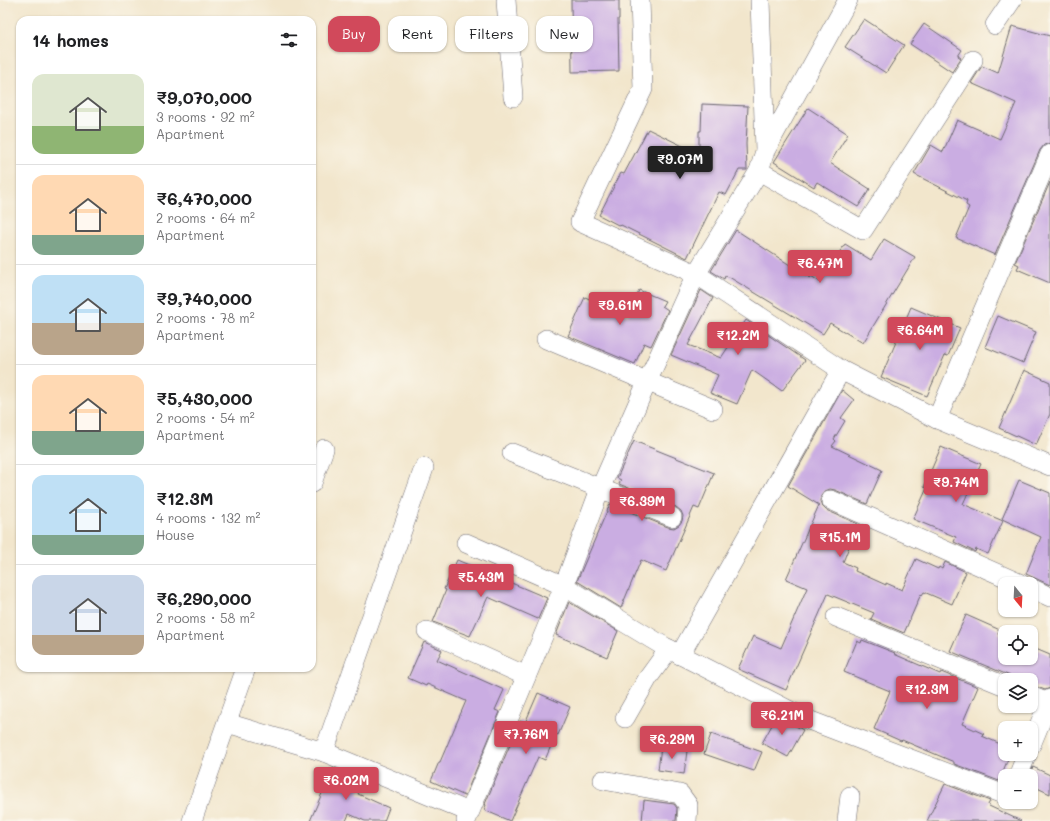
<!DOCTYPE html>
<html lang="en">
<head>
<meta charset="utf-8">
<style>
	:root { --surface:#fff; --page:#f6f6f6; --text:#202124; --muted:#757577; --line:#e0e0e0; --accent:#d1495b }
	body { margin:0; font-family:Mali,sans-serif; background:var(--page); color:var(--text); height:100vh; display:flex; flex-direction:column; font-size:15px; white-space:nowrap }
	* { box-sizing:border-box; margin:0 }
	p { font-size:13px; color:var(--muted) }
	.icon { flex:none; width:22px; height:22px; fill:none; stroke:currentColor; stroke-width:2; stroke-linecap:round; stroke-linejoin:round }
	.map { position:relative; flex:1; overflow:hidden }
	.sheet { position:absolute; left:16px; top:16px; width:300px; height:656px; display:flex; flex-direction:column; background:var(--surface); border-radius:12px; box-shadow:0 1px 3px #0004 }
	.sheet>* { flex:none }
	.banner { position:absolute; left:328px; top:16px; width:380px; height:36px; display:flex; gap:8px }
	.needle { width:26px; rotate:162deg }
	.tools { position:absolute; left:998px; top:577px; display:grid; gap:8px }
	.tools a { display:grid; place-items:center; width:40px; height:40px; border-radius:8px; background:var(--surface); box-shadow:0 1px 3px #0004; font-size:20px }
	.price { position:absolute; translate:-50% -34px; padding:0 9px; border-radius:4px; background:var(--accent); color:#fff; font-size:13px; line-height:26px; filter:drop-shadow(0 1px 2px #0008) }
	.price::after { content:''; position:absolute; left:50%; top:24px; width:12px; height:9px; margin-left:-6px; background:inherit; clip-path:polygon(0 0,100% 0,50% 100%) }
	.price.on { background:#222; color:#fff }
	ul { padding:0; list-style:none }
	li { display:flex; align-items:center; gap:12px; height:100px; padding:0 16px }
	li+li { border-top:1px solid var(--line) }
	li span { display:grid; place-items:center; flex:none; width:112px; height:80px; border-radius:12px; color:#555 }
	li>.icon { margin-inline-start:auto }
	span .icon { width:48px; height:48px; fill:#fffc; stroke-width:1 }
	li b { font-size:17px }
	h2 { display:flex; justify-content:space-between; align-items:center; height:48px; padding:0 16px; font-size:17px }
	.chip { padding:0 14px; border-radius:12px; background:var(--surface); box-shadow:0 1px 3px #0004; font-size:14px; line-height:36px }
	.chip.on { background:var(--accent); color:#fff }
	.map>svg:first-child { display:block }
	.building { fill:#caade2 }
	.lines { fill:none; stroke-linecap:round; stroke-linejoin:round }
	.minor-casing { stroke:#6b676e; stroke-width:20 }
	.minor { stroke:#fff; stroke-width:19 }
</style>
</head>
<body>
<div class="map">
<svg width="1050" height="821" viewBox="0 0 1050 821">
	<rect width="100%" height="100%" fill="#fbf7ec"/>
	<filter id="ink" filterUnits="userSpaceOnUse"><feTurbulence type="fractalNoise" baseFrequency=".025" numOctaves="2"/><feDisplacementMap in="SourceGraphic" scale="8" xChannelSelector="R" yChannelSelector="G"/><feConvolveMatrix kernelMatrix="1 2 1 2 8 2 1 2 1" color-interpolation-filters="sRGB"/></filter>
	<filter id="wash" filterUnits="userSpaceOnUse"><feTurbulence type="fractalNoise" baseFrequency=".012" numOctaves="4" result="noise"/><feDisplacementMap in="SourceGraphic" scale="16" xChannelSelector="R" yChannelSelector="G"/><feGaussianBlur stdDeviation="0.9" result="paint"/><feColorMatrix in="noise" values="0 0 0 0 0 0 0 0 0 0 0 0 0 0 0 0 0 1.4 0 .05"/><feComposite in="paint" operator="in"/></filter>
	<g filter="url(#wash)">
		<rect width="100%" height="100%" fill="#f2e6cc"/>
		<g id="blocks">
			<g class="building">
				<path d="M 571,0 L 619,0 L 619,19 L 618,19 L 619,71 L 572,72 Z"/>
				<path d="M 864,19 L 904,45 L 886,73 L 845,47 Z"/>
				<path d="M 924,24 L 962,50 L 958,56 L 961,58 L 952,72 L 910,44 Z"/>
				<path d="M 1012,26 L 1050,36 L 1050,143 L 1044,145 L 1040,150 L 995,255 L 956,238 L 969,207 L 966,205 L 967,201 L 914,174 L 931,145 L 943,152 L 957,120 L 1000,139 L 1016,103 L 971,83 L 982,66 L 998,73 Z"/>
				<path d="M 702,104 L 748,106 L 746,144 L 747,170 L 739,170 L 726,195 L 719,192 L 687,258 L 621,225 L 620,226 L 599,215 L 621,173 L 624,174 L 648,129 L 699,154 L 699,131 L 701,131 Z"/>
				<path d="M 808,108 L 848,134 L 830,163 L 870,189 L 858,207 L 817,182 L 814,187 L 774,162 Z"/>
				<path d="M 1050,182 L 1050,283 L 1017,269 L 1019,265 L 1015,263 Z"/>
				<path d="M 736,230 L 810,278 L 811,276 L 820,282 L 845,244 L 871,260 L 884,239 L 915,257 L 863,343 L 830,323 L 823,334 L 729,277 L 725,276 L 724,279 L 711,271 Z"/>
				<path d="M 639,290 L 665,301 L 662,306 L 668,310 L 651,346 L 644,343 L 635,364 L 568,336 L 585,297 L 628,316 Z"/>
				<path d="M 701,290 L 713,298 L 688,345 L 721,358 L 746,320 L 805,360 L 782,391 L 752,370 L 737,404 L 710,393 L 718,375 L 671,355 Z"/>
				<path d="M 911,307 L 960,328 L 948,356 L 945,355 L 927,396 L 881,377 Z"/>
				<path d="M 998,316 L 1036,332 L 1023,363 L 985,347 Z"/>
				<path d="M 1024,370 L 1050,382 L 1050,414 L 1036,445 L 999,428 Z"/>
				<path d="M 842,390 L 854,400 L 841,418 L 845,421 L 834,439 L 836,441 L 832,446 L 882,470 L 867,504 L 835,490 L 830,489 L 825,491 L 821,496 L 820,501 L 822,506 L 826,510 L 858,524 L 843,562 L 856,568 L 855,571 L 886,585 L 886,583 L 902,590 L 916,559 L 938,569 L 939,567 L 942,569 L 945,562 L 966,572 L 952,604 L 924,592 L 922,595 L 921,594 L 904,633 L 871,619 L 874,613 L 828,594 L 786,690 L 738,669 L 753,636 L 781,648 L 807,588 L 786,579 L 819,505 L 788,486 Z"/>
				<path d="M 634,441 L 714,473 L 699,509 L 694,507 L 666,571 L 641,560 L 621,608 L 577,581 L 610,504 L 668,527 L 674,528 L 679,525 L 682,521 L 683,516 L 681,511 L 676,507 L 619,484 L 621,480 L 617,478 Z"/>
				<path d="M 941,447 L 981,464 L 963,504 L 1003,521 L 988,554 L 976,549 L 975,552 L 954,542 L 956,537 L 913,519 L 927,488 L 924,487 Z"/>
				<path d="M 1019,480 L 1050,493 L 1050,585 L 1026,574 L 1041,537 L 1002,519 Z"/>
				<path d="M 457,560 L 547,598 L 538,619 L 488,597 L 470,636 L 433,622 L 446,590 L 444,589 Z"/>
				<path d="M 569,602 L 618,631 L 607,657 L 556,635 Z"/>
				<path d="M 966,615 L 1000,630 L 998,633 L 1005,636 L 1005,658 L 1031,658 L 1031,647 L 1050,655 L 1050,688 L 1045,690 L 1032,685 L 1031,685 L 1031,680 L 1020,680 L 950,651 Z"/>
				<path d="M 862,640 L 895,653 L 894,654 L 940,674 L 941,672 L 978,687 L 962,724 L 984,734 L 982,736 L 1005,746 L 1005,754 L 1010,754 L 999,781 L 954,764 L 954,762 L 902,740 L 901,741 L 874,729 L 890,691 L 844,672 L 857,641 L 861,643 Z"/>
				<path d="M 424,642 L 442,650 L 437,660 L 504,690 L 495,710 L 500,712 L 465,796 L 431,781 L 439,762 L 440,762 L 466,701 L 427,684 L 426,686 L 408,678 Z"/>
				<path d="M 538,693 L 570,707 L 558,735 L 556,734 L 545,760 L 538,757 L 510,821 L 484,810 L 486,805 L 485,804 L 520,721 L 525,723 Z"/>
				<path d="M 777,716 L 803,730 L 788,757 L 762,743 Z"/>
				<path d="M 711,734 L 762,752 L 754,771 L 704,754 Z"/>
				<path d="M 661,747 L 687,751 L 684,774 L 658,770 Z"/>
				<path d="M 1033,767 L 1050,775 L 1050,794 L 1031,785 L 1031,773 Z"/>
				<path d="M 333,768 L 364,781 L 358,794 L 389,808 L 384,821 L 365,821 L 349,814 L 346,821 L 310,821 Z"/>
				<path d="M 945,784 L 990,801 L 988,805 L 989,806 L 1021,821 L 927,821 Z"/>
				<path d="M 644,800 L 674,804 L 677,808 L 676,821 L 642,821 Z"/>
			</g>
		</g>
	</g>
	<g filter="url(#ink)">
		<use href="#blocks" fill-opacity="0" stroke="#6b676e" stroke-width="1"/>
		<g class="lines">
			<g class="minor-casing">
				<g id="minor">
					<path d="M 506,0 L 513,97"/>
					<path d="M 640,0 L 643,89 L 580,222 L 696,274 L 841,370 L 937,419 L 1050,466"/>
					<path d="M 760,0 L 765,150"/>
					<path d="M 995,25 L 1012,0"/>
					<path d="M 759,171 L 863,230 L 973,60"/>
					<path d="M 546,339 L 713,409"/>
					<path d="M 937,419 L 1050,154"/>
					<path d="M 512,453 L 672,517"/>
					<path d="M 312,483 L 324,449"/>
					<path d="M 831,500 L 1021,584"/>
					<path d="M 466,543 L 564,586 L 665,647 L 806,719 L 1005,795"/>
					<path d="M 1031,588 L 1050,597"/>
					<path d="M 836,617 L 1005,686"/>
					<path d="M 427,631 L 526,676"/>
					<path d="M 680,655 L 841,370"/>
					<path d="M 1031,696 L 1048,703"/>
					<path d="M 625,718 L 648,678 L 669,649"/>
					<path d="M 227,723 L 324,752 L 469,812"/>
					<path d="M 1031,745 L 1050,699"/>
					<path d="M 324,752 L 424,468"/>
					<path d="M 1018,776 L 1027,754"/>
					<path d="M 603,780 L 680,794 L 688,805 L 687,821"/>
					<path d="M 192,821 L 246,668"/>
					<path d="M 466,821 L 564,586 L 600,489 L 648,380 L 696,274 L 759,171 L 765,151 L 848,0"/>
					<path d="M 847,821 L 850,796"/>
				</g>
			</g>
			<use href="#minor" class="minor"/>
		</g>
	</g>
</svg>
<div class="tools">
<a><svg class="needle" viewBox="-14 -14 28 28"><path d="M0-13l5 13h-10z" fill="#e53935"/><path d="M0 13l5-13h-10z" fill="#757577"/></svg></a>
<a><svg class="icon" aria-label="locate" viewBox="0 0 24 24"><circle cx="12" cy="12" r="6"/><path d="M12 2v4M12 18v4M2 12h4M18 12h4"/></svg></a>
<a><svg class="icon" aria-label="layers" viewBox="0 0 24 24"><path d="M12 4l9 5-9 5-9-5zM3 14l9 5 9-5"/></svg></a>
<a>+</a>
<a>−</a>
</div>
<b class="price on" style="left:680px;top:180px">₹9.07M</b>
<b class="price" style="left:820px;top:284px">₹6.47M</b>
<b class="price" style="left:620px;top:326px">₹9.61M</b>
<b class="price" style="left:920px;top:351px">₹6.64M</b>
<b class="price" style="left:738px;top:356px">₹12.2M</b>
<b class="price" style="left:956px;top:503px">₹9.74M</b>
<b class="price" style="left:642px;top:522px">₹6.39M</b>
<b class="price" style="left:840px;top:558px">₹15.1M</b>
<b class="price" style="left:481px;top:598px">₹5.43M</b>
<b class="price" style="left:927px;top:710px">₹12.3M</b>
<b class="price" style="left:782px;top:736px">₹6.21M</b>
<b class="price" style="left:526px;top:755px">₹7.76M</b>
<b class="price" style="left:672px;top:760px">₹6.29M</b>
<b class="price" style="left:346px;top:801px">₹6.02M</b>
<div class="banner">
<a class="chip on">Buy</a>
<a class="chip">Rent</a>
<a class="chip">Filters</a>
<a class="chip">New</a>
</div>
<section class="sheet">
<h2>14 homes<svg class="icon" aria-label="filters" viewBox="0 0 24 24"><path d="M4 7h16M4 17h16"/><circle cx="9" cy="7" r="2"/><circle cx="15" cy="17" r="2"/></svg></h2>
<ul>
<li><span style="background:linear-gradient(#dfe7d0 65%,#8fb573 0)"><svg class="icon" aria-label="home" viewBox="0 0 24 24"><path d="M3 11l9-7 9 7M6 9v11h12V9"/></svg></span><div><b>₹9,070,000</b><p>3 rooms · 92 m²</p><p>Apartment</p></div></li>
<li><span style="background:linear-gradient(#ffd9b3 75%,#7fa58c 0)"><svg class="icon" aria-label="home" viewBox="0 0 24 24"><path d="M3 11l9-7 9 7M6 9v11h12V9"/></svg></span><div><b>₹6,470,000</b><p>2 rooms · 64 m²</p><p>Apartment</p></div></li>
<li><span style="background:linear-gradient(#bfe0f5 60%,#b9a48a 0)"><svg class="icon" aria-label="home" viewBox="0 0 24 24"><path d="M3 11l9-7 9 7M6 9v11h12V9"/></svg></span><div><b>₹9,740,000</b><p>2 rooms · 78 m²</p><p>Apartment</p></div></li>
<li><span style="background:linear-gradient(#ffd9b3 70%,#7fa58c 0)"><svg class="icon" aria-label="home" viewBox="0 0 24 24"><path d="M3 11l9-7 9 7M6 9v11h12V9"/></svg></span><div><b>₹5,430,000</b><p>2 rooms · 54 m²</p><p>Apartment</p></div></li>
<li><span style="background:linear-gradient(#bfe0f5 75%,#7fa58c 0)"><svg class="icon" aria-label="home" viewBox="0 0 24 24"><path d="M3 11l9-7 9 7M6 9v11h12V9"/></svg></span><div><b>₹12.3M</b><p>4 rooms · 132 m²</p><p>House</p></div></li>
<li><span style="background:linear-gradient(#c9d6e8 75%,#b9a48a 0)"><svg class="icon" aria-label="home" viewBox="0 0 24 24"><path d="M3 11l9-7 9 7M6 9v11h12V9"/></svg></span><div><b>₹6,290,000</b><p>2 rooms · 58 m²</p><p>Apartment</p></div></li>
</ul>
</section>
</div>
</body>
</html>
